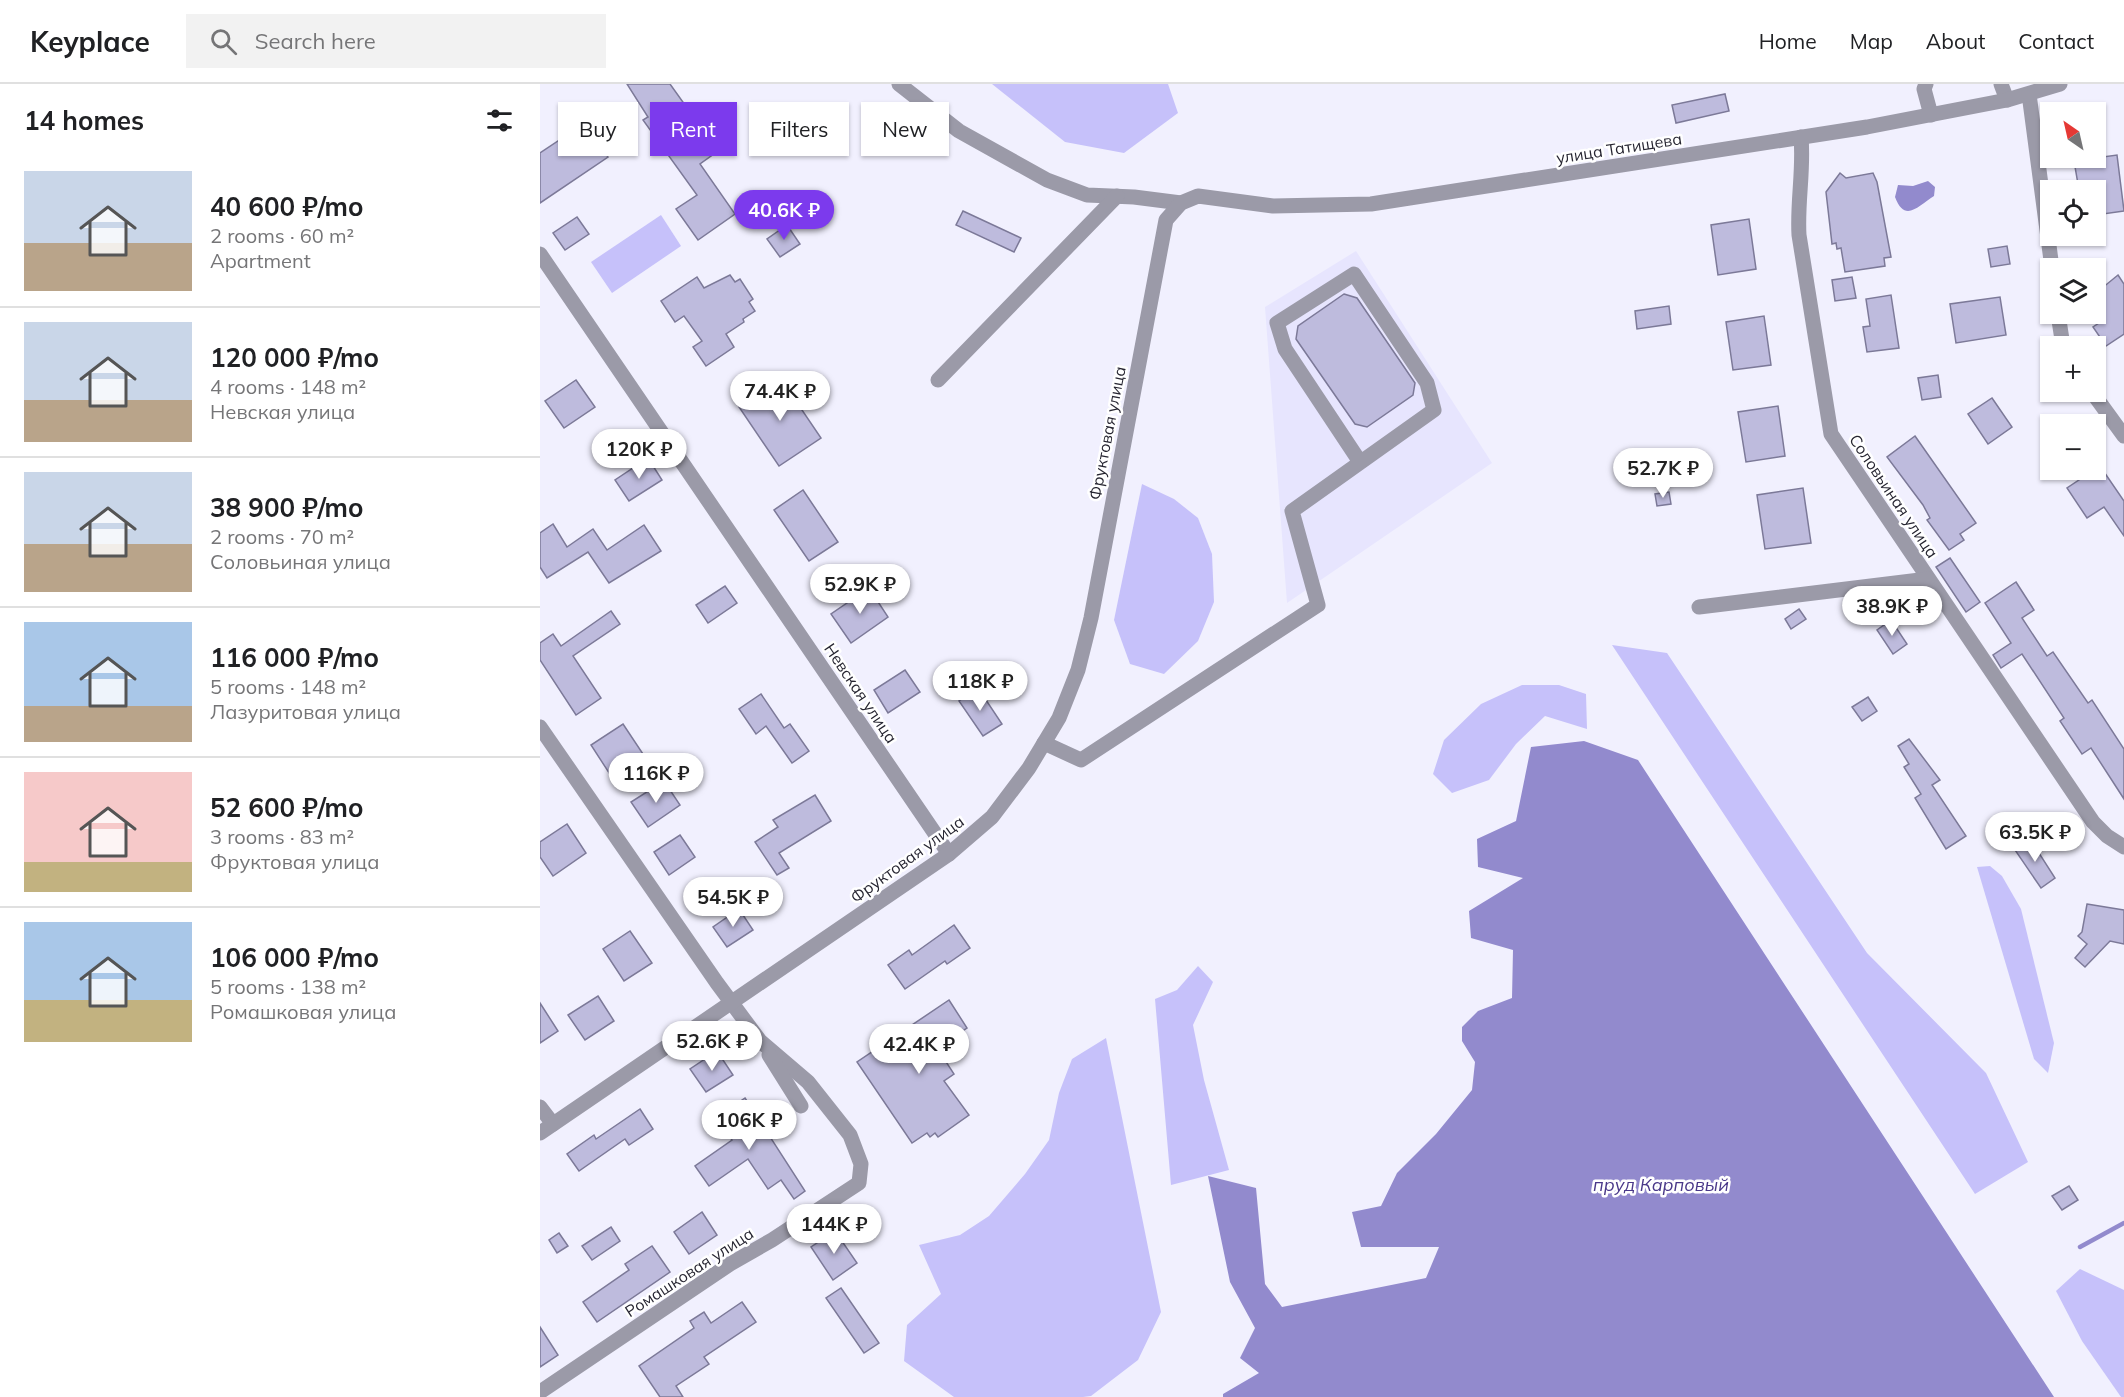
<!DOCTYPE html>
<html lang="en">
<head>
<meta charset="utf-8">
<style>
	:root { --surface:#fff; --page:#f2f2f2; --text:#202124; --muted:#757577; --line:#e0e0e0; --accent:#7c3aed }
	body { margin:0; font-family:Mulish,sans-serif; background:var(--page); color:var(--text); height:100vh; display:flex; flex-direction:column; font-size:22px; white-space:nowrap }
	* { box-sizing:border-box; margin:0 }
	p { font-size:20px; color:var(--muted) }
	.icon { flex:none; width:33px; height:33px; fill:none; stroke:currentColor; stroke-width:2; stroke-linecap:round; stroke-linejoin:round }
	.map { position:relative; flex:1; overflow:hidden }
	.side { display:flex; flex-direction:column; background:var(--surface); width:540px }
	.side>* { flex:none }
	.banner { position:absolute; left:18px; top:18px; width:570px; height:54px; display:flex; gap:12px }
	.needle { width:39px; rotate:326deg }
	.controls { position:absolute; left:1500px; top:18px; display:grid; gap:12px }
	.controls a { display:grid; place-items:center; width:66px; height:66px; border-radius:0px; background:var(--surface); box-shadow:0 2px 4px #0004; font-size:30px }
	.price { position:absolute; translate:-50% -51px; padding:0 14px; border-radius:21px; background:#fff; color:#222; font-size:20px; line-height:39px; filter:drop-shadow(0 2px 3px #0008) }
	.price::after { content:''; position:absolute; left:50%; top:36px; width:18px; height:14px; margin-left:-9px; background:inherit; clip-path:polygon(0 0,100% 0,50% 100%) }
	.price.selected { background:var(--accent); color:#fff }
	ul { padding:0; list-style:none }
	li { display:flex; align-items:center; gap:18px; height:150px; padding:0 24px }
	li+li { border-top:2px solid var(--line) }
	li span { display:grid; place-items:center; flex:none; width:168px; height:120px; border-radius:0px; color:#555 }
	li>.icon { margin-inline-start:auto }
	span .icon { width:72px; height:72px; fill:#fffc; stroke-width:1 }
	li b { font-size:26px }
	h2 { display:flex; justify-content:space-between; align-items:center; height:72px; padding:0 24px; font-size:26px }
	.tag { padding:0 21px; border-radius:0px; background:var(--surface); box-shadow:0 2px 4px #0004; font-size:21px; line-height:54px }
	.tag.selected { background:var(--accent); color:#fff }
	header { display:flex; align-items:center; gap:36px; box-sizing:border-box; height:84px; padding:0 30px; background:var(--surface); border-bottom:2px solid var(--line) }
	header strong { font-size:28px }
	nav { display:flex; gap:33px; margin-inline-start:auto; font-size:21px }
	.search { width:420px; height:54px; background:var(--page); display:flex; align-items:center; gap:15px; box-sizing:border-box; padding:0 21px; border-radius:0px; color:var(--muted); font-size:22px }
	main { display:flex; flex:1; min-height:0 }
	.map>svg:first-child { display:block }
	.built { fill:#e7e5fe }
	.green { fill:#c6c1fa }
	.water { fill:#928acd }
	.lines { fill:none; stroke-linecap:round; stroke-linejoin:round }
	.stream { stroke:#928acd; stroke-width:4.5 }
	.building { fill:#bebbdd; stroke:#7c7998; stroke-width:1.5 }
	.minor { stroke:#9b9aa8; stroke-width:15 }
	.labels { text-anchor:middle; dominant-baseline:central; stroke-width:5; stroke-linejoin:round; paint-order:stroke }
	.street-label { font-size:16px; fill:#262531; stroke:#fff }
	.water-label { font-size:18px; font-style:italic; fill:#493889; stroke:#fff }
</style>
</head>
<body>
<header>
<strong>Keyplace</strong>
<div class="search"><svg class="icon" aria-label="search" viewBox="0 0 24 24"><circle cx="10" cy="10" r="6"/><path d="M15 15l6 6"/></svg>Search here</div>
<nav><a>Home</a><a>Map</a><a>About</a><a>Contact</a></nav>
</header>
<main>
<section class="side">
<h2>14 homes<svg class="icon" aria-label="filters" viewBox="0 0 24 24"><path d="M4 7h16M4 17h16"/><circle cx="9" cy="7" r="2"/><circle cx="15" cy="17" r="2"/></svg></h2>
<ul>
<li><span style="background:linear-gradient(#c9d6e8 60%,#b9a48a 0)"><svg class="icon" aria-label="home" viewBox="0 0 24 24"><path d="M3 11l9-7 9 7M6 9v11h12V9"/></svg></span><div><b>40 600 ₽/mo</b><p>2 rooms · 60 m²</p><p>Apartment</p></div></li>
<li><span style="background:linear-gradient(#c9d6e8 65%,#b9a48a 0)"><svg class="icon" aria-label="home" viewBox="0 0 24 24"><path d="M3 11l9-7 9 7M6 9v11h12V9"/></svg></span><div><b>120 000 ₽/mo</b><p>4 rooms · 148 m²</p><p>Невская улица</p></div></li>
<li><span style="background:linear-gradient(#c9d6e8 60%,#b9a48a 0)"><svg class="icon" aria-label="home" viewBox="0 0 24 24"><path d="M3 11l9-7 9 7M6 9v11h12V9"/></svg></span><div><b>38 900 ₽/mo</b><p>2 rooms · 70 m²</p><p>Соловьиная улица</p></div></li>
<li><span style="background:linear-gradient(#a9c7e8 70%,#b9a48a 0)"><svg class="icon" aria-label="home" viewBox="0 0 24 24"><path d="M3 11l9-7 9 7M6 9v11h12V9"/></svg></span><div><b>116 000 ₽/mo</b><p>5 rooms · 148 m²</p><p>Лазуритовая улица</p></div></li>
<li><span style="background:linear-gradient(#f6c9c9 75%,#c2b280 0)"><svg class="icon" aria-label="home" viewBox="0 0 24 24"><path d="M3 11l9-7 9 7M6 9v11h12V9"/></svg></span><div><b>52 600 ₽/mo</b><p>3 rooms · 83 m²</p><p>Фруктовая улица</p></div></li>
<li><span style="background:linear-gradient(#a9c7e8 65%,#c2b280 0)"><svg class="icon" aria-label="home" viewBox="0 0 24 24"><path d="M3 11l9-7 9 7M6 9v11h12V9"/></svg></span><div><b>106 000 ₽/mo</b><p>5 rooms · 138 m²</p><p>Ромашковая улица</p></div></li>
</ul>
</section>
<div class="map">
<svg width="1584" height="1313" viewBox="0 0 1584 1313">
	<rect width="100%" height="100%" fill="#f1f0fe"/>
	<path class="built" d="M 816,167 L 952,379 L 747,519 L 725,223 Z"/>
	<g class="green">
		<path d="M 452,0 L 628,0 L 638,29 L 584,69 L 525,58 Z"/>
		<path d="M 121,131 L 141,162 L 72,209 L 51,178 Z"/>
		<path d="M 602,400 L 634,415 L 658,434 L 672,470 L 674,518 L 658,557 L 624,590 L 590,580 L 574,536 Z"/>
		<path d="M 1072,561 L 1127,569 L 1327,869 L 1446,989 L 1488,1078 L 1435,1110 Z"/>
		<path d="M 982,601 L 1019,601 L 1046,610 L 1047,645 L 1005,632 L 976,660 L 949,696 L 912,709 L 893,690 L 904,656 L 941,620 Z"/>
		<path d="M 1450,782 L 1462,792 L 1481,825 L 1514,959 L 1508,989 L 1494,975 L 1437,783 Z"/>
		<path d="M 658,882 L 673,898 L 653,941 L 664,996 L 689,1086 L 631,1101 L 615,915 L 637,906 Z"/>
		<path d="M 566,954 L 621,1228 L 598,1276 L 551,1312 L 543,1313 L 414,1313 L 364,1277 L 367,1241 L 401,1210 L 379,1161 L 420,1151 L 449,1132 L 485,1090 L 509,1056 L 519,1009 L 532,975 Z"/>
		<path d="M 1540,1185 L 1584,1206 L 1584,1313 L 1581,1313 L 1542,1257 L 1516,1207 Z"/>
	</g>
	<g class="water">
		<path d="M 1388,97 L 1395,103 L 1394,112 C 1379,121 1365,140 1355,113 L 1358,101 L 1373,102 Z"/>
		<path d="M 1044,657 L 1098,676 L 1514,1313 L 683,1313 L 683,1310 L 719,1289 L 700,1274 L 715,1244 L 690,1198 L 668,1092 L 716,1104 L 725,1200 L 742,1223 L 886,1194 L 899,1163 L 821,1163 L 812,1128 L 841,1122 L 857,1089 L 896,1050 L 932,1006 L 935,978 L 922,957 L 922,943 L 938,927 L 972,914 L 973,866 L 931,854 L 929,827 L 983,794 L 938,783 L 937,755 L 976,737 L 991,663 Z"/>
	</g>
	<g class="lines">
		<path class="stream" d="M 1540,1163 L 1584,1139"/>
	</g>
	<g class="building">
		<path d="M 87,0 L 130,0 L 178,67 L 160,80 L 195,130 L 158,156 L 136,125 L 157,111 L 103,36 L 108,33 Z"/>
		<path d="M 1185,10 L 1189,27 L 1136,39 L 1132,21 Z"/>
		<path d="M 45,39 L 68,73 L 0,119 L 0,69 Z"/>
		<path d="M 1577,71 L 1584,127 L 1556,131 L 1556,106 L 1539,106 L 1534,77 Z"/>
		<path d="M 1300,89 L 1306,94 L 1333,89 L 1337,98 L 1351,173 L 1344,174 L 1345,182 L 1305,188 L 1301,164 L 1297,165 L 1296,159 L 1292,160 L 1286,108 Z"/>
		<path d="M 423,127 L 481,154 L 474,168 L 416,141 Z"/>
		<path d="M 37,133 L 49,150 L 25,166 L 13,149 Z"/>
		<path d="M 1209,135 L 1216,185 L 1178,191 L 1171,141 Z"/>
		<path d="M 247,141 L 260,160 L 240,173 L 227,155 Z"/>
		<path d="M 1467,162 L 1470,180 L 1451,183 L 1448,165 Z"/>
		<path d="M 190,191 L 195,198 L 200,195 L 213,215 L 209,218 L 215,227 L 203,235 L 204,238 L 186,250 L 194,263 L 166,282 L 153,263 L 162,257 L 144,232 L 135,238 L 121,217 L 157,193 L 164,204 Z"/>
		<path d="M 1578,191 L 1584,200 L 1584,250 L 1566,262 L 1553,243 L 1565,235 L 1556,221 L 1556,209 Z"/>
		<path d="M 1312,193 L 1316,214 L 1295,217 L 1292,196 Z"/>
		<path d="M 804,210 L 817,214 L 875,299 L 873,311 L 827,343 L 815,340 L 756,255 L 758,242 Z"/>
		<path d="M 1351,211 L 1359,264 L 1327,268 L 1323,243 L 1330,242 L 1326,215 Z"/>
		<path d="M 1460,213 L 1466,251 L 1416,259 L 1410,220 Z"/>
		<path d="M 1129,222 L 1131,240 L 1097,245 L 1095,227 Z"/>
		<path d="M 1224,232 L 1231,281 L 1193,286 L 1186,238 Z"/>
		<path d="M 1398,291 L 1401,313 L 1382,316 L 1378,294 Z"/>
		<path d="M 241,295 L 281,354 L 239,382 L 199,323 Z"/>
		<path d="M 36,296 L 55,323 L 24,344 L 5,317 Z"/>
		<path d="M 1452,314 L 1472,343 L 1448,360 L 1428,330 Z"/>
		<path d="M 1238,322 L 1245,372 L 1206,378 L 1198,328 Z"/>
		<path d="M 1375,352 L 1436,439 L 1420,450 L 1424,456 L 1409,466 L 1387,436 L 1390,434 L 1383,421 L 1347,373 Z"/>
		<path d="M 108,374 L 122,396 L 89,417 L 75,396 Z"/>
		<path d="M 1560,382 L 1584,417 L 1584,452 L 1564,423 L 1547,434 L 1527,404 Z"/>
		<path d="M 1263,404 L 1271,459 L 1225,465 L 1217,411 Z"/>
		<path d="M 263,406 L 298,458 L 269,477 L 234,426 Z"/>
		<path d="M 1129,408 L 1131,420 L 1117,422 L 1115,410 Z"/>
		<path d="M 13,440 L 27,463 L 53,445 L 67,466 L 104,441 L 121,467 L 69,499 L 48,468 L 7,494 L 0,483 L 0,449 Z"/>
		<path d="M 1410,474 L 1440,518 L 1426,528 L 1396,483 Z"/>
		<path d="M 1476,498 L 1494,526 L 1482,534 L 1507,572 L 1513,568 L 1548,619 L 1552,616 L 1584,665 L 1584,715 L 1551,664 L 1542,670 L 1520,637 L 1524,634 L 1482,570 L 1461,584 L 1453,571 L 1471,559 L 1445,519 Z"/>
		<path d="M 185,502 L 197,519 L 168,539 L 156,521 Z"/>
		<path d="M 329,504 L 348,533 L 311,559 L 291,530 Z"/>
		<path d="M 1259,525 L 1266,535 L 1251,545 L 1245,535 Z"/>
		<path d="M 71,527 L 80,540 L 33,572 L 61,614 L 36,631 L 0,576 L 0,559 L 13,550 L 21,562 Z"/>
		<path d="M 1351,536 L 1367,560 L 1353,570 L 1337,546 Z"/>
		<path d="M 365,586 L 380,608 L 348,629 L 334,606 Z"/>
		<path d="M 438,604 L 462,640 L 443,652 L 419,617 Z"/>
		<path d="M 221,610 L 244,644 L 250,640 L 269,667 L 252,679 L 226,642 L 216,650 L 199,625 Z"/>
		<path d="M 1328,613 L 1337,627 L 1322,637 L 1312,623 Z"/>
		<path d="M 83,640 L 107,676 L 75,698 L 51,661 Z"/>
		<path d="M 1369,655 L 1400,696 L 1392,701 L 1426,752 L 1406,765 L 1375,714 L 1381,710 L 1364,683 L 1369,680 L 1358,662 Z"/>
		<path d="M 124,697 L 140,721 L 108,743 L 91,718 Z"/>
		<path d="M 275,711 L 291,737 L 239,769 L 249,784 L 237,791 L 215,758 L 238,743 L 233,736 Z"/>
		<path d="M 27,740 L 46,769 L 13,792 L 0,773 L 0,758 Z"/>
		<path d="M 140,751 L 155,773 L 129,791 L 114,768 Z"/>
		<path d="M 1490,755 L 1515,794 L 1501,804 L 1475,766 Z"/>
		<path d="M 1547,820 L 1584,826 L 1584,860 L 1570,857 L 1545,883 L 1535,874 L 1547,860 L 1538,852 L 1542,848 Z"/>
		<path d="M 199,825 L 213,846 L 187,863 L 173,843 Z"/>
		<path d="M 414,841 L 430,864 L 407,880 L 405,877 L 365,905 L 348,881 L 369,866 L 372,871 Z"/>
		<path d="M 90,847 L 112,879 L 84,897 L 63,865 Z"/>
		<path d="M 58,912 L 74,937 L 45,956 L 28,931 Z"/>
		<path d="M 409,916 L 427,944 L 397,964 L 414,990 L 404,997 L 429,1031 L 398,1053 L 395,1049 L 390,1053 L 387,1049 L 372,1059 L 317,978 Z"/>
		<path d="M 0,919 L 18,947 L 0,959 Z"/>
		<path d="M 177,967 L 193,991 L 166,1008 L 150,985 Z"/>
		<path d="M 205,1014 L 265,1107 L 254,1115 L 241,1096 L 228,1105 L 208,1075 L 169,1102 L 155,1082 L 192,1056 L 177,1033 Z"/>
		<path d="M 100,1025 L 113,1045 L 89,1061 L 85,1055 L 39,1087 L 27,1070 L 54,1051 L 56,1055 Z"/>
		<path d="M 1529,1102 L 1538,1116 L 1522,1126 L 1512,1112 Z"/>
		<path d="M 162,1128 L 177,1151 L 149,1170 L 134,1148 Z"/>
		<path d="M 71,1143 L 80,1157 L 52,1176 L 42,1162 Z"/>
		<path d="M 295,1147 L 317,1179 L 293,1196 L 271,1163 Z"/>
		<path d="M 19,1149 L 28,1162 L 17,1169 L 9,1156 Z"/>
		<path d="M 112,1162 L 130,1188 L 57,1238 L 43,1218 L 89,1186 L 85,1180 Z"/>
		<path d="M 301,1204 L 339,1259 L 324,1269 L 286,1214 Z"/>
		<path d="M 202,1218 L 216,1238 L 164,1273 L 169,1280 L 136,1302 L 143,1313 L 120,1313 L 99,1282 L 154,1244 L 150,1237 L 164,1228 L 171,1239 Z"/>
		<path d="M 0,1243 L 18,1271 L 0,1283 Z"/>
	</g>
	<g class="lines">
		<g class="minor">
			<path d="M 359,0 L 419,47 L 507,96 L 547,111 L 594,113 L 641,119"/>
			<path d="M 1386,0 L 1384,5 L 1391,31"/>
			<path d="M 1461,0 L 1467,16"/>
			<path d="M 1489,10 L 1512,184"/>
			<path d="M 1261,53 C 1264,86 1257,118 1259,151 L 1291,350 L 1553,738 L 1567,752 L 1584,763"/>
			<path d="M 0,170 L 409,770"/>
			<path d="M 1518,230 L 1523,262"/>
			<path d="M 398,296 L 577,112"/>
			<path d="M 1552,308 L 1584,352"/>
			<path d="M 1159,523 L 1388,495"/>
			<path d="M 0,643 L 177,899 L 220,957 L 268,998 L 310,1051 L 321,1080 L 319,1099 L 232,1156 L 190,1180 L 0,1308"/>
			<path d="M 504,659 L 541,676 L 778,521 L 752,427 L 894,326 L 887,299 L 814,190 L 737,239 L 745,265 L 820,378"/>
			<path d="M 229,971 L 261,1022"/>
			<path d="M 0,1023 L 13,1040"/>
			<path d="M 0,1049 L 409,770 L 452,733 L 489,684 L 519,634 L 538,586 L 551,534 L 626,136 L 641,119 L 658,112 L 733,122 L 831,120 L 1327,43 L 1467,16 L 1520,0"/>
		</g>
	</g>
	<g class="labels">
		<g class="street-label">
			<text transform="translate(1079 64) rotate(-9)">улица Татищева</text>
			<text transform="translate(567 349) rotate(-79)">Фруктовая улица</text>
			<text transform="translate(1354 412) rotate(56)">Соловьиная улица</text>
			<text transform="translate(321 609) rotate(56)">Невская улица</text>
			<text transform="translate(367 775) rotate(-36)">Фруктовая улица</text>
			<text transform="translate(149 1188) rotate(-33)">Ромашковая улица</text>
		</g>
		<g class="water-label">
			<text x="1121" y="1100">пруд Карповый</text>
		</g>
	</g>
</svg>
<div class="controls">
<a><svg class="needle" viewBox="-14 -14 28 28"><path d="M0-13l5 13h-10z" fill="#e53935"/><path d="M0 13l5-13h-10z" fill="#757577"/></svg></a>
<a><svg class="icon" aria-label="locate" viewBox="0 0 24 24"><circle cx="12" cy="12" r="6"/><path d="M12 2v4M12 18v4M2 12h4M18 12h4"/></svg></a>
<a><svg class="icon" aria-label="layers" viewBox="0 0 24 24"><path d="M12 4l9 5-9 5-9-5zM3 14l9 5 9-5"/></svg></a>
<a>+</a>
<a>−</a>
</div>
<b class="price selected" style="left:244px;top:157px">40.6K ₽</b>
<b class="price" style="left:240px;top:338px">74.4K ₽</b>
<b class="price" style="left:99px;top:396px">120K ₽</b>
<b class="price" style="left:1123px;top:415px">52.7K ₽</b>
<b class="price" style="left:320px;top:531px">52.9K ₽</b>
<b class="price" style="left:1352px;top:553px">38.9K ₽</b>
<b class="price" style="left:440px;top:628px">118K ₽</b>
<b class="price" style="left:116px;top:720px">116K ₽</b>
<b class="price" style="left:1495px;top:779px">63.5K ₽</b>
<b class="price" style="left:193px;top:844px">54.5K ₽</b>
<b class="price" style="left:172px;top:988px">52.6K ₽</b>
<b class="price" style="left:379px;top:991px">42.4K ₽</b>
<b class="price" style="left:209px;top:1067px">106K ₽</b>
<b class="price" style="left:294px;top:1171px">144K ₽</b>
<div class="banner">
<a class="tag">Buy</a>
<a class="tag selected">Rent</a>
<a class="tag">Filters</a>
<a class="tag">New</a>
</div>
</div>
</main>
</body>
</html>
